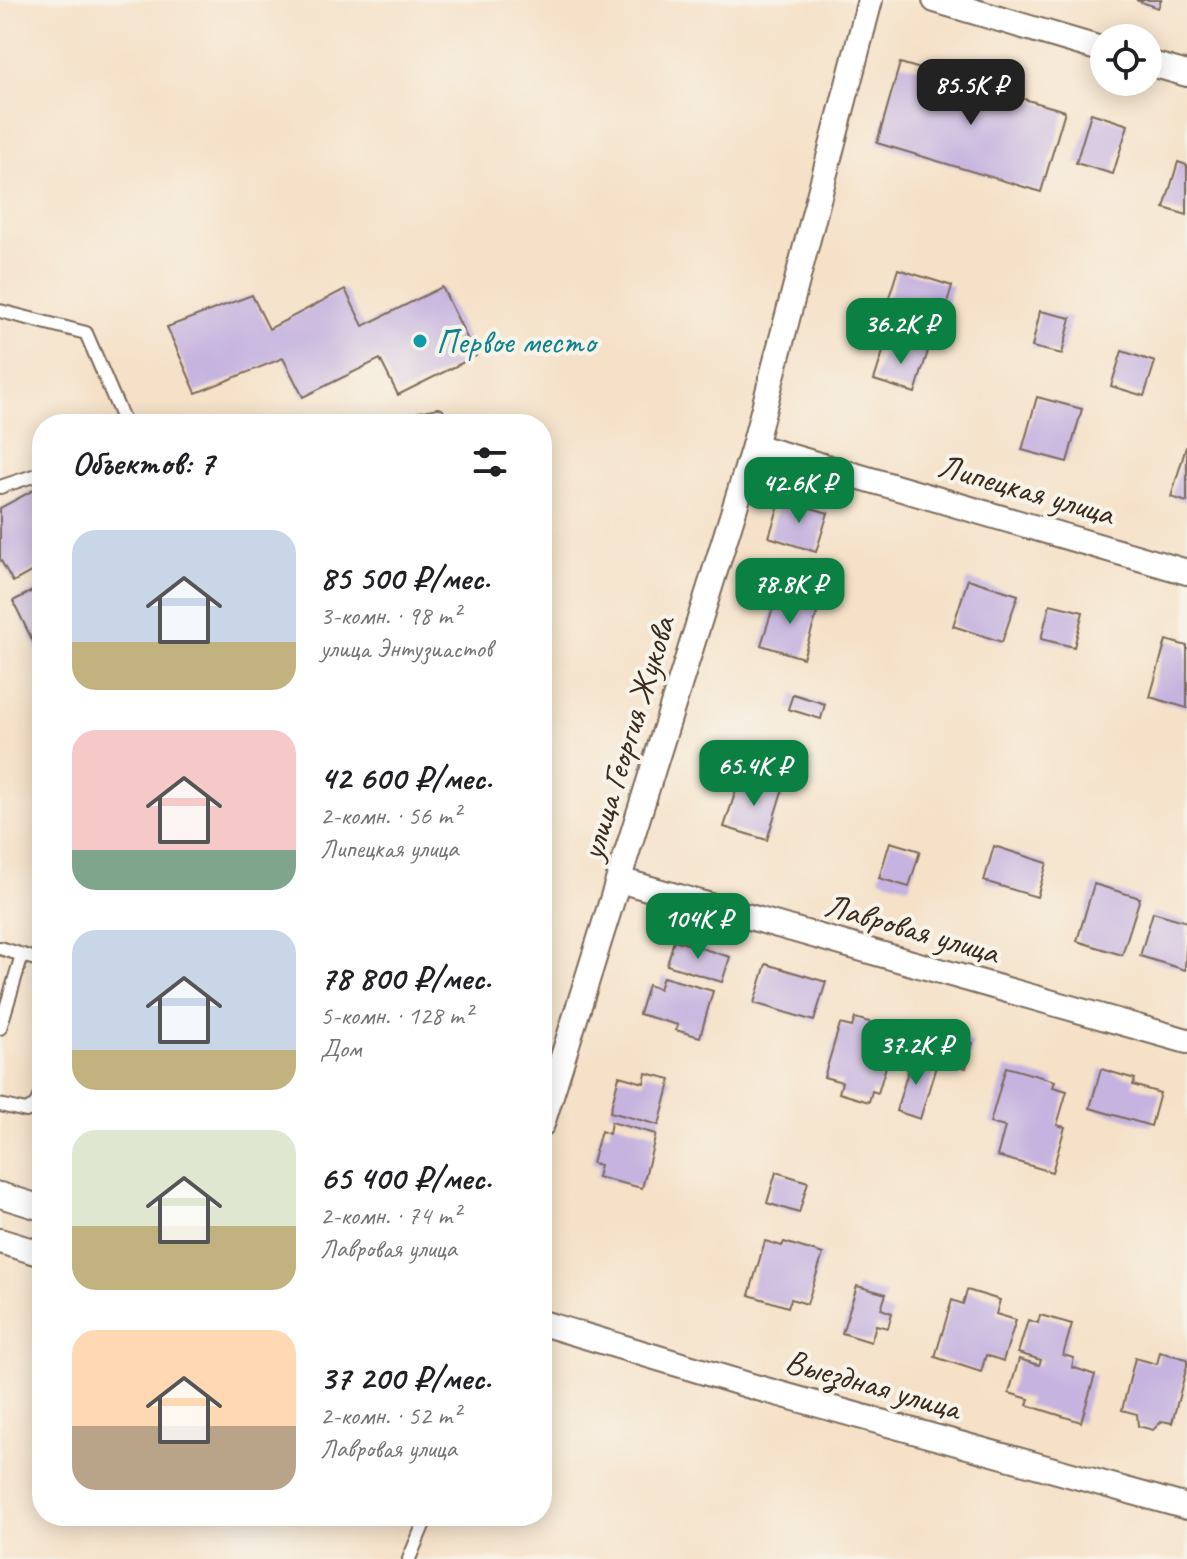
<!DOCTYPE html>
<html lang="ru">
<head>
<meta charset="utf-8">
<style>
	:root { --surface:#fff; --page:#f6f6f6; --text:#202124; --muted:#757577; --accent:#0b8043 }
	body { margin:0; font-family:Caveat,sans-serif; background:var(--page); color:var(--text); height:100vh; display:flex; flex-direction:column; font-size:30px; white-space:nowrap }
	* { box-sizing:border-box; margin:0 }
	p { font-size:26px; color:var(--muted) }
	.icon { flex:none; width:44px; height:44px; fill:none; stroke:currentColor; stroke-width:2; stroke-linecap:round; stroke-linejoin:round }
	.map { position:relative; flex:1; overflow:hidden }
	.sheet { position:absolute; left:32px; top:414px; width:520px; height:1112px; display:flex; flex-direction:column; background:var(--surface); border-radius:32px; box-shadow:0 4px 20px #0003 }
	.sheet>* { flex:none }
	.fabs { position:absolute; left:1090px; top:24px; display:grid; gap:16px }
	.fabs a { display:grid; place-items:center; width:72px; height:72px; border-radius:50%; background:var(--surface); box-shadow:0 4px 20px #0003; font-size:40px }
	.price { position:absolute; translate:-50% -68px; padding:0 18px; border-radius:16px; background:var(--accent); color:#fff; font-size:26px; line-height:52px; filter:drop-shadow(0 2px 4px #0008) }
	.price::after { content:''; position:absolute; left:50%; top:48px; width:24px; height:18px; margin-left:-12px; background:inherit; clip-path:polygon(0 0,100% 0,50% 100%) }
	.price.selected { background:#222; color:#fff }
	ul { padding:0; list-style:none }
	li { display:flex; align-items:center; gap:24px; height:200px; padding:0 40px }
	li span { display:grid; place-items:center; flex:none; width:224px; height:160px; border-radius:24px; color:#555 }
	li>.icon { margin-inline-start:auto }
	span .icon { width:96px; height:96px; fill:#fffc; stroke-width:1 }
	li b { font-size:34px }
	h2 { display:flex; justify-content:space-between; align-items:center; height:96px; padding:0 40px; font-size:34px }
	.map>svg:first-child { display:block }
	.building { fill:#c6b3df }
	.lines { fill:none; stroke-linecap:round; stroke-linejoin:round }
	.service-casing { stroke:#7c6a5a; stroke-width:16 }
	.minor-casing { stroke:#7c6a5a; stroke-width:28 }
	.service { stroke:#fff; stroke-width:12 }
	.minor { stroke:#fff; stroke-width:24 }
	.culture-dot { fill:#0f9aa8; stroke:#f7f3e8; stroke-width:3 }
	.labels { text-anchor:middle; dominant-baseline:central; stroke-width:8; stroke-linejoin:round; paint-order:stroke }
	.culture-label { font-size:34px; fill:#0d838f; stroke:#f7f3e8; text-anchor:start }
	.street-label { font-size:34px; fill:#3b2a1e; stroke:#f7f3e8 }
</style>
</head>
<body>
<div class="map">
<svg width="1187" height="1559" viewBox="0 0 1187 1559">
	<rect width="100%" height="100%" fill="#f7f3e8"/>
	<filter id="ink" filterUnits="userSpaceOnUse"><feTurbulence type="fractalNoise" baseFrequency=".0125" numOctaves="2"/><feDisplacementMap in="SourceGraphic" scale="16" xChannelSelector="R" yChannelSelector="G"/><feConvolveMatrix kernelMatrix="1 2 1 2 8 2 1 2 1" color-interpolation-filters="sRGB"/></filter>
	<filter id="wash" filterUnits="userSpaceOnUse"><feTurbulence type="fractalNoise" baseFrequency=".006" numOctaves="4" result="noise"/><feDisplacementMap in="SourceGraphic" scale="32" xChannelSelector="R" yChannelSelector="G"/><feGaussianBlur stdDeviation="1.8" result="paint"/><feColorMatrix in="noise" values="0 0 0 0 0 0 0 0 0 0 0 0 0 0 0 0 0 1.4 0 .05"/><feComposite in="paint" operator="in"/></filter>
	<g filter="url(#wash)">
		<rect width="100%" height="100%" fill="#f5e1c8"/>
		<g id="blocks">
			<g class="building">
				<path d="M 1136,0 L 1161,0 L 1158,8 Z"/>
				<path d="M 900,63 L 1065,111 L 1041,192 L 877,143 Z"/>
				<path d="M 1091,113 L 1128,125 L 1113,174 L 1076,163 Z"/>
				<path d="M 1178,162 L 1187,165 L 1187,215 L 1164,208 Z"/>
				<path d="M 898,269 L 952,286 L 936,340 L 881,323 Z"/>
				<path d="M 442,287 L 476,356 L 398,395 L 380,359 L 303,397 L 283,358 L 196,393 L 167,327 L 252,295 L 269,329 L 345,289 L 363,326 Z"/>
				<path d="M 1040,311 L 1071,318 L 1062,354 L 1032,347 Z"/>
				<path d="M 887,339 L 928,351 L 915,393 L 874,380 Z"/>
				<path d="M 1122,351 L 1155,362 L 1144,396 L 1111,386 Z"/>
				<path d="M 1037,397 L 1082,409 L 1067,462 L 1022,450 Z"/>
				<path d="M 1186,447 L 1187,447 L 1187,502 L 1171,497 Z"/>
				<path d="M 39,487 L 42,493 L 42,566 L 13,582 L 0,559 L 0,508 Z"/>
				<path d="M 781,499 L 828,513 L 816,552 L 769,537 Z"/>
				<path d="M 968,579 L 1018,595 L 1002,642 L 953,626 Z"/>
				<path d="M 42,586 L 42,660 L 13,601 Z"/>
				<path d="M 777,595 L 819,607 L 803,658 L 761,645 Z"/>
				<path d="M 1050,604 L 1083,612 L 1074,647 L 1041,639 Z"/>
				<path d="M 1166,640 L 1187,646 L 1187,708 L 1150,697 Z"/>
				<path d="M 793,694 L 825,704 L 821,719 L 788,709 Z"/>
				<path d="M 741,775 L 783,788 L 767,840 L 724,827 Z"/>
				<path d="M 890,842 L 920,851 L 909,887 L 879,878 Z"/>
				<path d="M 994,846 L 1047,863 L 1037,897 L 984,881 Z"/>
				<path d="M 1094,884 L 1140,898 L 1122,955 L 1077,941 Z"/>
				<path d="M 1153,912 L 1187,922 L 1185,970 L 1140,956 Z"/>
				<path d="M 674,940 L 730,957 L 722,982 L 667,965 Z"/>
				<path d="M 766,964 L 826,982 L 814,1021 L 754,1003 Z"/>
				<path d="M 663,977 L 713,991 L 700,1037 L 676,1030 L 678,1025 L 639,1014 L 648,985 L 659,989 Z"/>
				<path d="M 855,1018 L 883,1026 L 880,1035 L 894,1040 L 878,1093 L 872,1091 L 869,1102 L 839,1093 L 842,1082 L 824,1077 L 840,1024 L 852,1027 Z"/>
				<path d="M 943,1033 L 973,1043 L 966,1068 L 935,1059 Z"/>
				<path d="M 913,1055 L 937,1063 L 920,1119 L 896,1111 Z"/>
				<path d="M 1006,1067 L 1055,1081 L 1053,1087 L 1067,1091 L 1057,1125 L 1065,1127 L 1052,1172 L 997,1156 L 1005,1127 L 990,1123 Z"/>
				<path d="M 1101,1069 L 1135,1079 L 1133,1085 L 1160,1093 L 1151,1126 L 1090,1108 Z"/>
				<path d="M 646,1073 L 671,1079 L 659,1125 L 610,1112 L 619,1076 L 644,1083 Z"/>
				<path d="M 611,1122 L 656,1134 L 642,1188 L 597,1177 L 600,1165 L 592,1163 L 601,1131 L 609,1134 Z"/>
				<path d="M 776,1172 L 808,1182 L 799,1213 L 767,1203 Z"/>
				<path d="M 765,1241 L 782,1246 L 784,1242 L 823,1254 L 807,1304 L 791,1299 L 788,1307 L 749,1295 Z"/>
				<path d="M 857,1286 L 886,1294 L 881,1309 L 892,1313 L 888,1328 L 876,1325 L 871,1342 L 842,1333 Z"/>
				<path d="M 967,1290 L 1000,1300 L 996,1314 L 1016,1320 L 1003,1361 L 986,1355 L 981,1372 L 935,1357 L 952,1300 L 963,1304 Z"/>
				<path d="M 1040,1315 L 1072,1324 L 1063,1355 L 1074,1358 L 1072,1367 L 1095,1375 L 1081,1422 L 1027,1405 L 1029,1399 L 1009,1393 L 1019,1359 L 1039,1365 L 1041,1360 L 1018,1353 L 1028,1320 L 1038,1323 Z"/>
				<path d="M 1160,1352 L 1187,1359 L 1187,1366 L 1172,1423 L 1162,1421 L 1153,1430 L 1138,1426 L 1137,1414 L 1122,1410 L 1135,1358 L 1157,1364 Z"/>
			</g>
		</g>
	</g>
	<g filter="url(#ink)">
		<use href="#blocks" fill-opacity="0" stroke="#7c6a5a" stroke-width="2"/>
		<g class="lines">
			<g class="service-casing">
				<g id="service">
					<path d="M 0,311 L 86,333 L 125,424"/>
					<path d="M 396,424 L 438,415"/>
					<path d="M 0,487 L 42,473"/>
					<path d="M 0,948 L 42,961"/>
					<path d="M 0,1028 L 22,955"/>
					<path d="M 0,1105 L 26,1111 L 35,1106 L 42,1091"/>
					<path d="M 409,1559 L 427,1516"/>
				</g>
			</g>
			<g class="minor-casing">
				<g id="minor">
					<path d="M 935,0 L 1104,50"/>
					<path d="M 1148,63 L 1187,74"/>
					<path d="M 754,446 L 1187,572"/>
					<path d="M 619,880 L 1187,1041"/>
					<path d="M 542,1124 L 754,446 L 870,0"/>
					<path d="M 0,1195 L 42,1208"/>
					<path d="M 0,1241 L 42,1254"/>
					<path d="M 542,1323 L 751,1386 L 1187,1507"/>
				</g>
			</g>
			<use href="#service" class="service"/>
			<use href="#minor" class="minor"/>
		</g>
	</g>
	<circle class="culture-dot" cx="420" cy="341" r="8"/>
	<g class="labels">
		<g class="culture-label">
			<text x="436" y="341">Первое место</text>
		</g>
		<g class="street-label">
			<text transform="translate(1026 489) rotate(16)">Липецкая улица</text>
			<text transform="translate(627 738) rotate(-73)">улица Георгия Жукова</text>
			<text transform="translate(912 928) rotate(16)">Лавровая улица</text>
			<text transform="translate(873 1384) rotate(16)">Выездная улица</text>
		</g>
	</g>
</svg>
<div class="fabs">
<a><svg class="icon" aria-label="locate" viewBox="0 0 24 24"><circle cx="12" cy="12" r="6"/><path d="M12 2v4M12 18v4M2 12h4M18 12h4"/></svg></a>
</div>
<b class="price selected" style="left:971px;top:127px">85.5K ₽</b>
<b class="price" style="left:901px;top:366px">36.2K ₽</b>
<b class="price" style="left:799px;top:525px">42.6K ₽</b>
<b class="price" style="left:790px;top:626px">78.8K ₽</b>
<b class="price" style="left:754px;top:808px">65.4K ₽</b>
<b class="price" style="left:698px;top:961px">104K ₽</b>
<b class="price" style="left:916px;top:1087px">37.2K ₽</b>
<section class="sheet">
<h2>Объектов: 7<svg class="icon" aria-label="filters" viewBox="0 0 24 24"><path d="M4 7h16M4 17h16"/><circle cx="9" cy="7" r="2"/><circle cx="15" cy="17" r="2"/></svg></h2>
<ul>
<li><span style="background:linear-gradient(#c9d6e8 70%,#c2b280 0)"><svg class="icon" aria-label="home" viewBox="0 0 24 24"><path d="M3 11l9-7 9 7M6 9v11h12V9"/></svg></span><div><b>85 500 ₽/мес.</b><p>3-комн. · 98 m²</p><p>улица Энтузиастов</p></div></li>
<li><span style="background:linear-gradient(#f6c9c9 75%,#7fa58c 0)"><svg class="icon" aria-label="home" viewBox="0 0 24 24"><path d="M3 11l9-7 9 7M6 9v11h12V9"/></svg></span><div><b>42 600 ₽/мес.</b><p>2-комн. · 56 m²</p><p>Липецкая улица</p></div></li>
<li><span style="background:linear-gradient(#c9d6e8 75%,#c2b280 0)"><svg class="icon" aria-label="home" viewBox="0 0 24 24"><path d="M3 11l9-7 9 7M6 9v11h12V9"/></svg></span><div><b>78 800 ₽/мес.</b><p>5-комн. · 128 m²</p><p>Дом</p></div></li>
<li><span style="background:linear-gradient(#dfe7d0 60%,#c2b280 0)"><svg class="icon" aria-label="home" viewBox="0 0 24 24"><path d="M3 11l9-7 9 7M6 9v11h12V9"/></svg></span><div><b>65 400 ₽/мес.</b><p>2-комн. · 74 m²</p><p>Лавровая улица</p></div></li>
<li><span style="background:linear-gradient(#ffd9b3 60%,#b9a48a 0)"><svg class="icon" aria-label="home" viewBox="0 0 24 24"><path d="M3 11l9-7 9 7M6 9v11h12V9"/></svg></span><div><b>37 200 ₽/мес.</b><p>2-комн. · 52 m²</p><p>Лавровая улица</p></div></li>
</ul>
</section>
</div>
</body>
</html>
